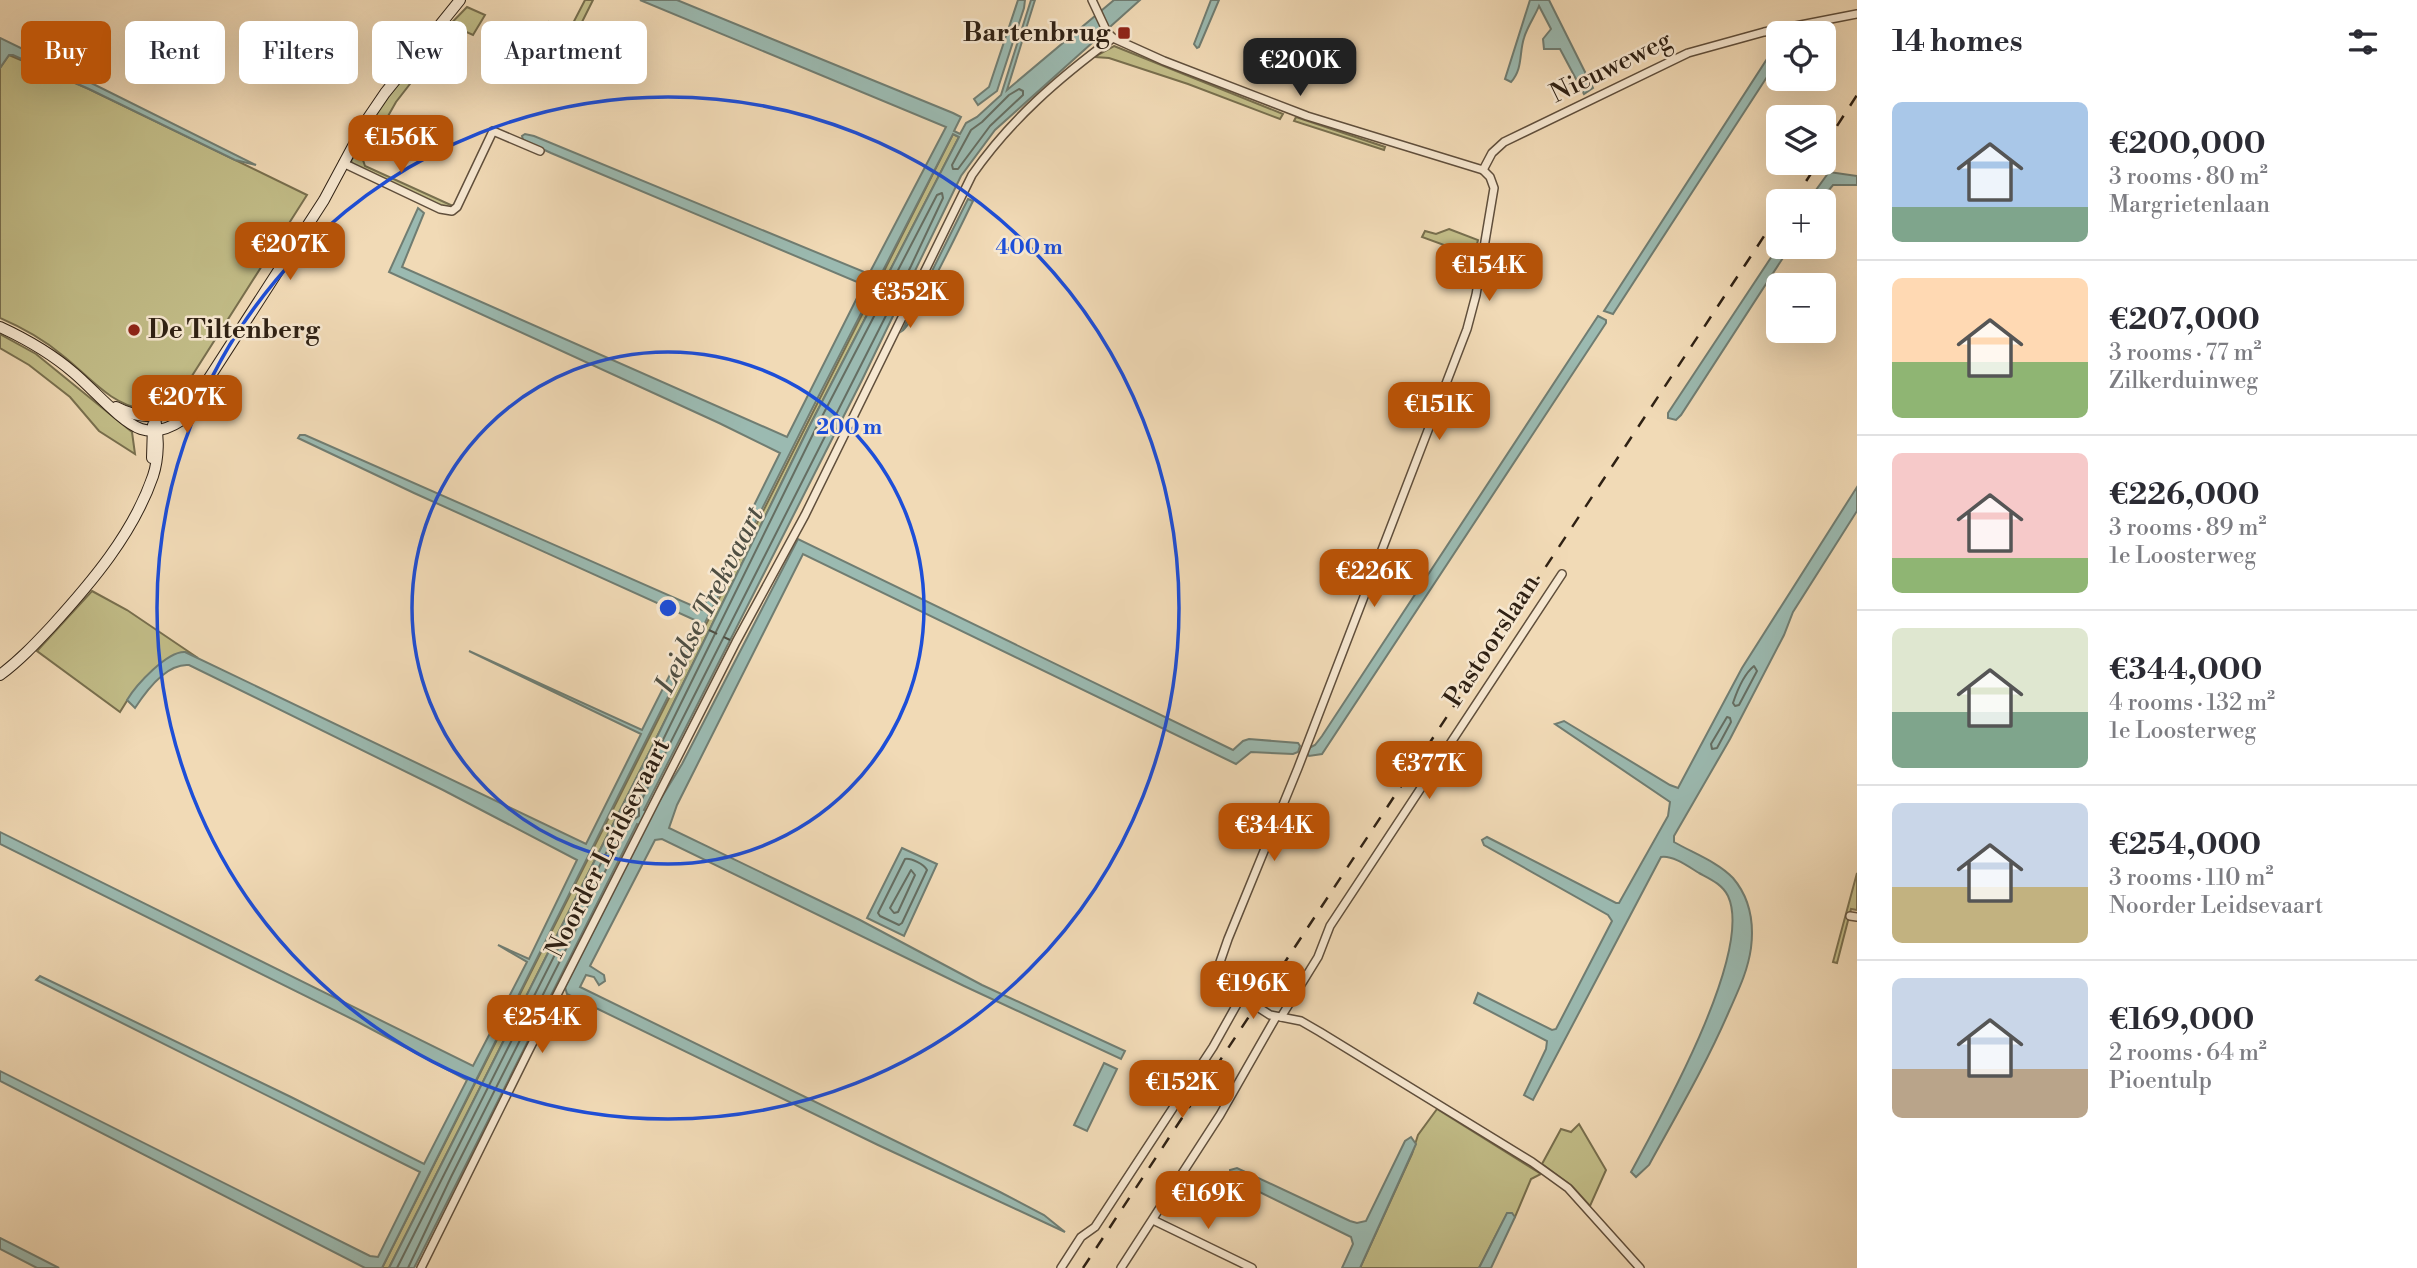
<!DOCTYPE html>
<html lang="en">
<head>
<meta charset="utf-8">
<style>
	:root { --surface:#fff; --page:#f2f2f3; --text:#2b2b33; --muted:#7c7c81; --line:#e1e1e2; --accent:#b45309 }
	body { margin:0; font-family:"Libre Bodoni",serif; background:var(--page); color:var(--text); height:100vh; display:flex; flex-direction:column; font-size:26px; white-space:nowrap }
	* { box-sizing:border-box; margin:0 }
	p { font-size:23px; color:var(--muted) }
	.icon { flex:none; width:38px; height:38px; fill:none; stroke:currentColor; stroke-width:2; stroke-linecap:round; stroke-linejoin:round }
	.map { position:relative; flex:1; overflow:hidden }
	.details { display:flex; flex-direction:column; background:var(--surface); width:560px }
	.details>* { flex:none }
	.banner { position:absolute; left:21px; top:21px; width:665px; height:63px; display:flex; gap:14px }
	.controls { position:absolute; left:1766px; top:21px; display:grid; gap:14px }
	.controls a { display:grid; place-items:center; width:70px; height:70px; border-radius:10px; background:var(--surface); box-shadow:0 7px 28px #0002; font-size:35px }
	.price { position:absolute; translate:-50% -60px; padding:0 16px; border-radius:14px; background:var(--accent); color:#fff; font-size:23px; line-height:46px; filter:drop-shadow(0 2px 4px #0008) }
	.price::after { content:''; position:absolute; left:50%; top:42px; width:21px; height:16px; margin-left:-10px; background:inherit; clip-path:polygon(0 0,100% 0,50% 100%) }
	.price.current { background:#222; color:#fff }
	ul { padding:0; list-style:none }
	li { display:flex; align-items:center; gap:21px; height:175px; padding:0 35px }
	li+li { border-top:2px solid var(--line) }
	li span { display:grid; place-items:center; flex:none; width:196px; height:140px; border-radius:10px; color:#555 }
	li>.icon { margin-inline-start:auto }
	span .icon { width:84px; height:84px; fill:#fffc; stroke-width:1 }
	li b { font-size:30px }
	h2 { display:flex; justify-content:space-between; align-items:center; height:84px; padding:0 35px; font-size:30px }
	.pill { padding:0 24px; border-radius:10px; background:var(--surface); box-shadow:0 7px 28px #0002; font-size:24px; line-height:63px }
	.pill.current { background:var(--accent); color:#fff }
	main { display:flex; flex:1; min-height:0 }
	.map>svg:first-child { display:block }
	.green { fill:#c2bd88; stroke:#786f4e; stroke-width:2 }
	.water { fill:#9bbab1; stroke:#707d72; stroke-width:2 }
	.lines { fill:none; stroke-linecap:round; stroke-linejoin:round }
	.shore { stroke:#656e62; stroke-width:2 }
	.ferry { stroke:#4f4f43; stroke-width:2; stroke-dasharray:9 7; stroke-linecap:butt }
	.street-casing { stroke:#604f3c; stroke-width:10 }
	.secondary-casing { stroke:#2f2114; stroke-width:12 }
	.street { stroke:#f6e7d0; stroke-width:7 }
	.secondary { stroke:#f6e7d0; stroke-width:10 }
	.rail { stroke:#2f2114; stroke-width:2.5; stroke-dasharray:12 12; stroke-linecap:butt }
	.ring { fill:none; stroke:#1d4ed8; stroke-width:3.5 }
	.poi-dot { fill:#8f2418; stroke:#f6e7d0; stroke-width:2.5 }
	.labels { text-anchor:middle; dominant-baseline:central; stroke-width:5; stroke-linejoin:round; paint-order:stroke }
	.poi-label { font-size:26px; font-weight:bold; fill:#2f2114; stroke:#f6e7d0; text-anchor:end }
	.street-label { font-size:26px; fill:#2f2114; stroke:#f6e7d0 }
	.water-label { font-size:28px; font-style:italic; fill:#4f4f43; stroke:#f6e7d0 }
	.centre { fill:#1d4ed8; stroke:#f6e7d0; stroke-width:3.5 }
	.ring-label { font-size:21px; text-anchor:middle; font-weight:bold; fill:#1d4ed8; stroke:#f6e7d0; stroke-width:5; stroke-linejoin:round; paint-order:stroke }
</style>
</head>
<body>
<main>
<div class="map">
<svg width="1857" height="1268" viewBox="0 0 1857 1268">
	<rect width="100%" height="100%" fill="#f1dab6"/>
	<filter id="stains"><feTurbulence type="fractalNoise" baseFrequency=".00286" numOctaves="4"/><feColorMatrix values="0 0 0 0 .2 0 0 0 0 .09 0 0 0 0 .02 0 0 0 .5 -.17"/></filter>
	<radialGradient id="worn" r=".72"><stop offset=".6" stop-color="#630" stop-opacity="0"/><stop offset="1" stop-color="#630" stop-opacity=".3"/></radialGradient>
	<g class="green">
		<path d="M 585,0 L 593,0 L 575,36 L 548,25 L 549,22 L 570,29 Z"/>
		<path d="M 467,7 L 485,15 L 473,35 L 460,29 L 452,30 L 396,102 L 363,160 L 365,166 L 453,206 L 446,209 L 355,167 L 351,161 C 359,147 366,131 374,117 C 399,76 434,41 467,7 Z"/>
		<path d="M 1114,46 L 1283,114 L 1280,119 L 1188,84 L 1109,58 L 1094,57 Z"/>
		<path d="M 9,55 L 89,89 L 307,195 L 183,390 L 171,398 L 150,402 L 144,409 C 111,406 87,374 62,355 C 43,339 23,328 0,318 L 0,68 Z"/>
		<path d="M 1296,117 L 1385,147 L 1384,150 L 1294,121 Z"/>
		<path d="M 953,134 L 959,137 L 809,427 L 653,745 L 389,1268 L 382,1268 Z"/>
		<path d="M 1449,229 L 1478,240 L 1474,256 L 1422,237 L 1425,231 L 1436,234 Z"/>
		<path d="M 0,334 L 36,354 L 132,432 L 135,454 L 99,431 L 70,397 L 29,365 L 0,348 Z"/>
		<path d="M 92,591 L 127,610 L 198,658 L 185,652 C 154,669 138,681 120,712 L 37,651 Z"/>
		<path d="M 1857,873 L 1857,910 L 1851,909 L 1837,963 L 1833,962 Z"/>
		<path d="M 1437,1109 L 1541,1174 L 1531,1179 L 1515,1217 L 1507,1214 L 1479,1268 L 1360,1268 L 1412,1154 L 1418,1135 Z"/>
		<path d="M 1579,1124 L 1606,1170 L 1590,1206 L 1572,1186 L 1542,1164 L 1561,1129 L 1571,1132 Z"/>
	</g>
	<g class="water">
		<path d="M 640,0 L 677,0 L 953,113 L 961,117 L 954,131 L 960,134 L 966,123 L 977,117 L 1001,95 L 1031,0 L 1035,0 L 1034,3 L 1007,90 L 1114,0 L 1140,0 L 995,130 L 961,176 L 862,380 L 644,810 L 652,813 L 682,764 L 798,539 L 1233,750 L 1243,741 L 1249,739 L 1298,743 L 1300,746 L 1298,752 L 1293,754 L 1251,752 L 1236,764 L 803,554 L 677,805 L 669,828 L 860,920 L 982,985 L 1125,1051 L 1121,1059 L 964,986 L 662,839 L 655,840 L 590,966 L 604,975 L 605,981 L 599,985 L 594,977 L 586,975 L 580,987 L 1000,1192 L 1044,1215 L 1065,1232 L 878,1145 L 567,994 L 565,987 L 645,828 L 637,824 L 414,1268 L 389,1268 L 653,745 L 809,427 L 959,137 L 953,134 L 810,413 L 382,1268 L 365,1268 L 0,1081 L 0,1071 L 370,1256 L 378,1257 L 420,1172 L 36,980 L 40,976 L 291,1097 L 424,1164 L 467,1080 L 356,1021 L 0,844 L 0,832 L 473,1066 L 527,962 L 498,945 L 529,959 L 577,860 L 443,790 L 189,665 C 167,663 146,691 135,708 L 127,700 C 136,685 167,651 185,652 L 586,844 L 641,734 L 469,651 L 642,730 L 697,621 L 414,493 L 298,438 L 300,435 L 305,435 L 702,610 L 780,453 L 719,423 L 389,272 L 418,208 L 424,213 L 402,267 L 787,437 L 863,286 L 862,284 L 551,153 L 523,140 L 522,136 L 525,134 L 534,136 L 869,274 L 946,127 Z"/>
		<path d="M 1018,0 L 1025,0 L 1024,8 L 997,91 L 978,105 L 974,99 L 989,87 Z"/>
		<path d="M 1211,0 L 1219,0 L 1199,47 L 1197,48 L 1194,44 Z"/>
		<path d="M 1530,0 L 1549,0 L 1593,88 L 1584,94 L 1560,49 L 1544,49 L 1543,39 L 1551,29 L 1539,6 C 1535,16 1527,27 1524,38 C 1519,53 1523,69 1511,82 L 1505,79 Z"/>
		<path d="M 0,38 L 33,54 L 256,165 L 235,160 L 89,89 L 13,55 L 9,55 L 0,68 Z"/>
		<path d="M 1778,42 L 1778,60 L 1613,314 L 1604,311 Z"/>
		<path d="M 1829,172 L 1857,176 L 1857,185 L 1833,185 L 1820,201 L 1808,201 Z"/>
		<path d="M 968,199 L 973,201 C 962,223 915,323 902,331 Z"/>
		<path d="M 1778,247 L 1790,247 L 1681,415 L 1676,420 L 1668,418 L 1668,413 Z"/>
		<path d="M 1598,316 L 1606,320 L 1606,323 L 1322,754 L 1309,756 L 1307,753 L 1309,748 L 1315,745 L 1322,736 Z"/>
		<path d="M 1857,487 L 1857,511 L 1793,612 L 1784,635 L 1730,739 L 1674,836 L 1674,842 C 1693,853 1718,862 1733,878 C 1750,898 1754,924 1751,948 C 1748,970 1739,989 1730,1009 C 1707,1063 1677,1114 1649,1165 L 1636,1177 L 1631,1172 C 1660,1118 1754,952 1728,896 C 1722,884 1710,879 1699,873 C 1689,867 1673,855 1661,857 L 1533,1100 L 1524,1095 L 1546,1049 L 1547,1041 L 1474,1003 L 1478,993 L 1552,1030 L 1556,1029 L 1612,921 L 1608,915 L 1484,845 L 1482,840 L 1487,837 L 1616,903 L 1619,903 L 1668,816 L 1670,802 L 1555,724 L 1564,721 L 1670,785 L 1678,788 L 1742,668 Z"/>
		<path d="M 902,848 L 937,864 L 904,936 L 867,918 Z"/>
		<path d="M 1104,1063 L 1117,1069 L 1087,1131 L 1074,1125 Z"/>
		<path d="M 1411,1137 L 1416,1144 L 1360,1268 L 1342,1268 L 1353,1244 L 1351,1237 L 1233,1179 L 1230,1174 L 1230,1170 L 1237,1168 L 1350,1221 L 1357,1223 L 1366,1221 L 1405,1141 Z"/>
		<path d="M 1507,1213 L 1512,1213 L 1515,1217 L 1491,1268 L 1479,1268 Z"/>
		<path d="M 0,1238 L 59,1268 L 37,1268 L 0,1249 Z"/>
	</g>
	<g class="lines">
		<g class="shore">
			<path d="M 1019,89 L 1023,91 L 1023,95 L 990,126 L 958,169 L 953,169 L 952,165 L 971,130 L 982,122 L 1009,95 Z"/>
			<path d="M 1754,666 L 1757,671 L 1739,705 L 1735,706 L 1733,703 C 1737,691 1744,674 1754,666 Z"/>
			<path d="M 1727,717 L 1730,718 L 1731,722 L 1717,748 L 1712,749 L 1711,744 Z"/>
			<path d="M 905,859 C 911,858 924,864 927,870 L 902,923 L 899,925 L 880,916 L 878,913 Z"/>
			<path d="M 911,870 L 915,875 L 898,912 L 894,913 L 890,908 Z"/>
			<path d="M 397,1268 L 659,748 L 815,430 L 937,195 L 942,193 L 943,198 L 911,266 L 639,805 L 639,816 L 630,822 L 451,1177 L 408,1268"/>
		</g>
		<path class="ferry" d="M 709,630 L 730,640"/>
		<g class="street-casing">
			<g id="street">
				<path d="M 1092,0 L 1107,32 L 1113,38 L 1164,61 L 1307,116 L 1483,170 L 1490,177 L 1494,188 L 1476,295 L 1467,329 L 1298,768 L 1228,939 L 1219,965 L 1220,973 L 1228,988 L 1270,1015 L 1301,1021 L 1320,1032 L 1532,1162 L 1568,1188 L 1640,1268"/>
				<path d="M 343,163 L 440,209 L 452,211 L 457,207 L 493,131 L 540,151"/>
				<path d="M 1483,170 L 1492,153 L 1504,142 L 1688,53 L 1764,32 L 1857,14"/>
				<path d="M 1850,916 L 1857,917"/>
				<path d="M 1281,1017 L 1318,957 L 1330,926 L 1562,574"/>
				<path d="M 1153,1220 L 1252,1268"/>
				<path d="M 421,1268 L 528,1052 L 736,642 L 805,515 L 972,175 C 1011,119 1059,78 1113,38"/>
				<path d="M 1061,1268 L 1081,1237 L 1095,1227 L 1213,1047 L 1241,997"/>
				<path d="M 1121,1268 L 1220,1115 L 1276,1017"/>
			</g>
		</g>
		<g class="secondary-casing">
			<g id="secondary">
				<path d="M 0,327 C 26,339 52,354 74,373 C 92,388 121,422 141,429 C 156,434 170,428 182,420 L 324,200 L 368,118 L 385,93 L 460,0"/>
				<path d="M 116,407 C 143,421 164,418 191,405"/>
				<path d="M 152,458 L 153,425"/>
				<path d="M 0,675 C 19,661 35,644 51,627 C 91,583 133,534 153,476 C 159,458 159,436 155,418"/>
			</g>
		</g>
		<use href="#street" class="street"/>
		<use href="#secondary" class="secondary"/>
		<g class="rail">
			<path d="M 1824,146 L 1857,95"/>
			<path d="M 1793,201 L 1818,163"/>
			<path d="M 1083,1268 L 1778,215"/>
		</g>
	</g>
	<g class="ring">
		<circle cx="668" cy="608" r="256"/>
		<circle cx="668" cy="608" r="511"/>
	</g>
	<g class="poi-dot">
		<rect x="1117" y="26" width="14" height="14" rx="3.5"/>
		<circle cx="134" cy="330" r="7"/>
	</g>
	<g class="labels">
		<g class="poi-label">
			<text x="1110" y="33">Bartenbrug</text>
			<text x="148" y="330" text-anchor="start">De Tiltenberg</text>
		</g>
		<g class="street-label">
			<text transform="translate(1611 67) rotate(-26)">Nieuweweg</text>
			<text transform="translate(1492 641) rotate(-57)">Pastoorslaan</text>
			<text transform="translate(608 848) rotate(-63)">Noorder Leidsevaart</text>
		</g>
		<g class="water-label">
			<text transform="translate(710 600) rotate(-63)">Leidse Trekvaart</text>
		</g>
	</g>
	<circle cx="668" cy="608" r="10" class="centre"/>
	<g class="ring-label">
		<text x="1029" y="254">400 m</text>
		<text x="849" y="434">200 m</text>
	</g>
	<rect width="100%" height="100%" filter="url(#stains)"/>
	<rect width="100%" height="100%" fill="url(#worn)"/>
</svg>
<div class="controls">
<a><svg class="icon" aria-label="locate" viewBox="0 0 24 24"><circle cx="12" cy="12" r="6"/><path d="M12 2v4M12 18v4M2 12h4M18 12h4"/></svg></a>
<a><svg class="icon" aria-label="layers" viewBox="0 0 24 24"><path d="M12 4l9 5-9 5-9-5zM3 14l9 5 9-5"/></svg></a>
<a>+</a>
<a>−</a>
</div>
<b class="price current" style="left:1300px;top:98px">€200K</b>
<b class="price" style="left:401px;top:175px">€156K</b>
<b class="price" style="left:290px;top:282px">€207K</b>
<b class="price" style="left:1489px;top:303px">€154K</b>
<b class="price" style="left:910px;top:330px">€352K</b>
<b class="price" style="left:187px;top:435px">€207K</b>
<b class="price" style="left:1439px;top:442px">€151K</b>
<b class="price" style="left:1374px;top:609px">€226K</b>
<b class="price" style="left:1429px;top:801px">€377K</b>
<b class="price" style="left:1274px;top:863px">€344K</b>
<b class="price" style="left:1253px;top:1021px">€196K</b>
<b class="price" style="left:542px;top:1055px">€254K</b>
<b class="price" style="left:1182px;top:1120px">€152K</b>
<b class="price" style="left:1208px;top:1231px">€169K</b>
<div class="banner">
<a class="pill current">Buy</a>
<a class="pill">Rent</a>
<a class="pill">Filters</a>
<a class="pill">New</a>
<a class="pill">Apartment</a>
</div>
</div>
<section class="details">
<h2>14 homes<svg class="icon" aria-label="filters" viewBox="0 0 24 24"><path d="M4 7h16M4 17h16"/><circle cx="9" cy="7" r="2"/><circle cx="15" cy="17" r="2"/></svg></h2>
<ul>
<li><span style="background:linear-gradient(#a9c7e8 75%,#7fa58c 0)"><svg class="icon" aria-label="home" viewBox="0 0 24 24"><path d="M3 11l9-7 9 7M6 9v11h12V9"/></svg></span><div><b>€200,000</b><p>3 rooms · 80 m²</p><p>Margrietenlaan</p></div></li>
<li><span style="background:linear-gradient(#ffd9b3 60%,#8fb573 0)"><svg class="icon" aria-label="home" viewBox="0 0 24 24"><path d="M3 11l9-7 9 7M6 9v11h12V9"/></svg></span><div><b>€207,000</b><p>3 rooms · 77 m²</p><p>Zilkerduinweg</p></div></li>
<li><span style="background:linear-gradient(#f6c9c9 75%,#8fb573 0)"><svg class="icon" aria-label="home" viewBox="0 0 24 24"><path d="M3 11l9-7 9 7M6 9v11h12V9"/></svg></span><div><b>€226,000</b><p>3 rooms · 89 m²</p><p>1e Loosterweg</p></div></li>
<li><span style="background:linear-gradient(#dfe7d0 60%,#7fa58c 0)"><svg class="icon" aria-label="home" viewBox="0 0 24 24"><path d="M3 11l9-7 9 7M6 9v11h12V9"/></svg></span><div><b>€344,000</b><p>4 rooms · 132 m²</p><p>1e Loosterweg</p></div></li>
<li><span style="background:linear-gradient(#c9d6e8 60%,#c2b280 0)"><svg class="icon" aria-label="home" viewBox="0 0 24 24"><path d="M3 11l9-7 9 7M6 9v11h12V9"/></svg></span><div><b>€254,000</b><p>3 rooms · 110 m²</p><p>Noorder Leidsevaart</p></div></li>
<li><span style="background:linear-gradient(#c9d6e8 65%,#b9a48a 0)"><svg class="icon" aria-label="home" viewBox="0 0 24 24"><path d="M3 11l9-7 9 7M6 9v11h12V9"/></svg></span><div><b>€169,000</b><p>2 rooms · 64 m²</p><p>Pioentulp</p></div></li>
</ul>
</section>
</main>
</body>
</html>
